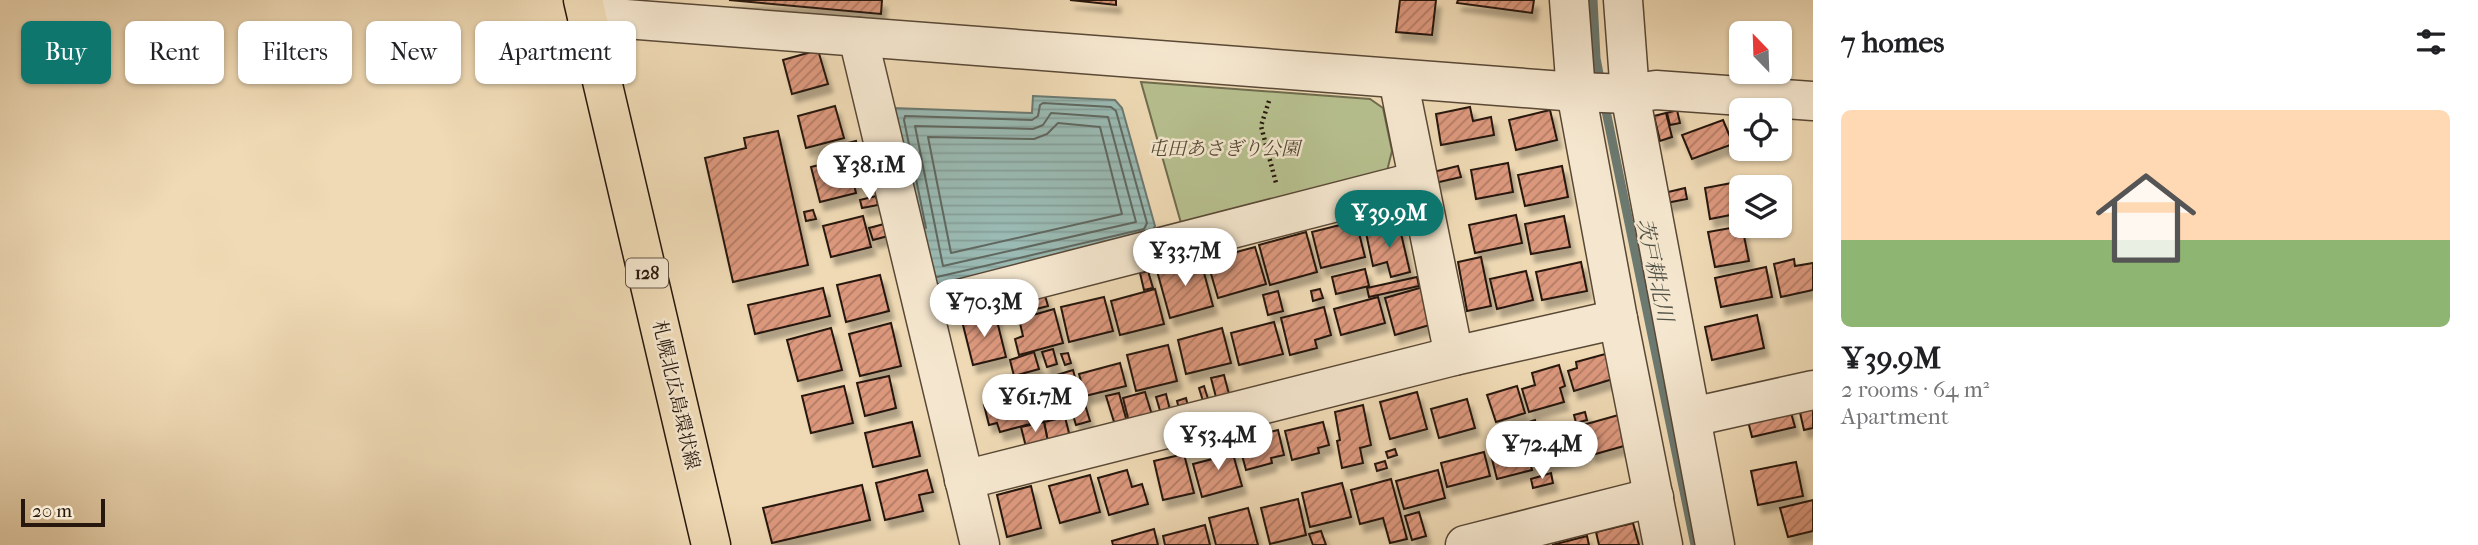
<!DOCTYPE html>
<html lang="en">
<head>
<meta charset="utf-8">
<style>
	:root { --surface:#fff; --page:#f2f2f2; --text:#202124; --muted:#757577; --line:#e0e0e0; --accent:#0f766e }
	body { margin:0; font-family:"IM FELL French Canon","Noto Serif JP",serif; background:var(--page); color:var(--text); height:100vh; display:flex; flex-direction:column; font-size:26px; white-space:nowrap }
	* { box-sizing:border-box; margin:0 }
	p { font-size:23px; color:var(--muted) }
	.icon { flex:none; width:38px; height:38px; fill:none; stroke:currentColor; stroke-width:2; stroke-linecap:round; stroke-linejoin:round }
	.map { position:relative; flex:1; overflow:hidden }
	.side { display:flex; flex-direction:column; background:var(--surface); width:665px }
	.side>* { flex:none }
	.guide { position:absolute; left:21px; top:21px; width:665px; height:63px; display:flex; gap:14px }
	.needle { width:46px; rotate:337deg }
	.fabs { position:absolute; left:1729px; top:21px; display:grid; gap:14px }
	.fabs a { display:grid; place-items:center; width:63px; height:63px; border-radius:10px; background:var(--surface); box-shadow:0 2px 5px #0004; font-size:35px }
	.scale { position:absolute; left:21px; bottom:18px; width:84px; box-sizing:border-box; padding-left:7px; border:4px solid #27170c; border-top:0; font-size:19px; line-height:24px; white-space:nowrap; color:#27170c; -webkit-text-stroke:5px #f5e7cf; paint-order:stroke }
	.price { position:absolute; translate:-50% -60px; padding:0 16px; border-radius:24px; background:#fff; color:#222; font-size:23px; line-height:46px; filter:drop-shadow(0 2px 4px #0008) }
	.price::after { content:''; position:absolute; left:50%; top:42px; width:21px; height:16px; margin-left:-10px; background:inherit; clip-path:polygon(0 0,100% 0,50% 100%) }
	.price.on { background:var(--accent); color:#fff }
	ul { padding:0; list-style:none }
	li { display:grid; align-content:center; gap:14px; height:371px; padding:0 28px }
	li+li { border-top:2px solid var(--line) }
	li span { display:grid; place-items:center; height:217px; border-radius:10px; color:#555 }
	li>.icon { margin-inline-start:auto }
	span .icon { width:126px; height:126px; fill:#fffc; stroke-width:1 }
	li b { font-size:30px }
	h2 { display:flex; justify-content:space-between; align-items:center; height:84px; padding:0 28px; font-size:30px }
	.tag { padding:0 24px; border-radius:10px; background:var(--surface); box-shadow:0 2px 5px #0004; font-size:24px; line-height:63px }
	.tag.on { background:var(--accent); color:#fff }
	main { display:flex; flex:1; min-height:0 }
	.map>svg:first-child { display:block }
	.green { fill:#b7c08f; stroke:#6f6c4e; stroke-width:2 }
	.water { fill:url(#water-rules); stroke:#6c7970; stroke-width:2 }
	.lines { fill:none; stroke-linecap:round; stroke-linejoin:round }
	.shore { stroke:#606860; stroke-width:2 }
	.stream { stroke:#6c7970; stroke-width:9 }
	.building { fill:url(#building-hatch); stroke:#27170c; stroke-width:2; filter:url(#shadow) }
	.minor-casing { stroke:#594836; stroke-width:41 }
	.major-casing { stroke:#27170c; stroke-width:41 }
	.path { stroke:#27170c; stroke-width:4.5; stroke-dasharray:2 3.5; stroke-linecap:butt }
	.minor { stroke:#f5e7cf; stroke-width:38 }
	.major { stroke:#efdab5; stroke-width:38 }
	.labels { text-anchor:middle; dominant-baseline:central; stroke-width:5; stroke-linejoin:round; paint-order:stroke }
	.shield { fill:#f5e7cf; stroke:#655546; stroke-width:2 }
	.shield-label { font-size:18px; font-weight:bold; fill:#27170c }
	.park-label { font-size:19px; font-style:italic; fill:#524a33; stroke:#f5e7cf }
	.street-label { font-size:19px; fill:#27170c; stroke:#f5e7cf }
	.water-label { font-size:21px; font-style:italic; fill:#4f5046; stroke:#f5e7cf }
</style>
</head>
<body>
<main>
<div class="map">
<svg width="1813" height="545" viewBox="0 0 1813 545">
	<defs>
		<pattern id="water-rules" width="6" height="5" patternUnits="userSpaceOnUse" patternTransform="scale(1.75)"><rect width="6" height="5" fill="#9abab3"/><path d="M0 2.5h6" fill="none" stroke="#859f99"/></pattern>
		<pattern id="building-hatch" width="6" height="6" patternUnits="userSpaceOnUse" patternTransform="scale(1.75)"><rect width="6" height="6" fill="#dc987d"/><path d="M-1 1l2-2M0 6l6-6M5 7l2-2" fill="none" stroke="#b27b65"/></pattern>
		<filter id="shadow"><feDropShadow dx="4.5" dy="8" stdDeviation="2" flood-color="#0004"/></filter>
	</defs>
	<rect width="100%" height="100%" fill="#efdab5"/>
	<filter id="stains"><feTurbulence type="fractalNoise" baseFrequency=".00286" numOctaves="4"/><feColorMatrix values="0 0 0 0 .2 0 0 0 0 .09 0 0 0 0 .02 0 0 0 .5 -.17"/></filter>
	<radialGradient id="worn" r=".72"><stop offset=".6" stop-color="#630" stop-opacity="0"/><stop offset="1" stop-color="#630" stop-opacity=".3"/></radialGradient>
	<path class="green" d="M 1141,82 L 1370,99 L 1383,108 L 1392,151 L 1387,171 L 1181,223 Z"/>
	<path class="water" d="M 1033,96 L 1115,100 L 1122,108 L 1155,226 L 1148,236 L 935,285 L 894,108 L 1032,113 Z"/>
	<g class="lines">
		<g class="shore">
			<path d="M 1051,113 L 1108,117 L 1136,222 L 943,266 L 915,126 L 1033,129 L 1043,125 Z"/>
			<path d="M 1058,123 L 1100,127 L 1122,214 L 951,253 L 928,137 L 1034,139 L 1047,134 Z"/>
			<path d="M 926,228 L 904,120 L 905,116 L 1032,120 L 1038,116 L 1040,105 L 1043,103 L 1111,107 L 1116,111 L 1147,223 L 1144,229 L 937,277"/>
		</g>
		<g class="stream">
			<path d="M 1593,0 L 1596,58 L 1601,84"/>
			<path d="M 1604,101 L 1695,545"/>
		</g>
	</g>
	<g class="building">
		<path d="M 729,0 L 882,0 L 881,14 Z"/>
		<path d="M 1070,0 L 1116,0 L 1116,5 Z"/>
		<path d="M 1400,0 L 1436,0 L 1432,35 L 1396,32 Z"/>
		<path d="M 1458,0 L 1534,0 L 1532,13 L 1457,3 Z"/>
		<path d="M 818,50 L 828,84 L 792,94 L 783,60 Z"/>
		<path d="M 835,106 L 844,138 L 806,148 L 798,116 Z"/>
		<path d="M 1470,107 L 1473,121 L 1491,117 L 1494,135 L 1441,145 L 1436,114 Z"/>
		<path d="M 1550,110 L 1557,140 L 1516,150 L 1509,120 Z"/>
		<path d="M 1677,110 L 1680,123 L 1670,125 L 1667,113 Z"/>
		<path d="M 1666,113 L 1672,137 L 1660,141 L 1654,116 Z"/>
		<path d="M 1723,120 L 1733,144 L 1692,159 L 1682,135 Z"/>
		<path d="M 778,131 L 808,265 L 733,282 L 705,158 L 746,148 L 744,138 Z"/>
		<path d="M 856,141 L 858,150 L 845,153 L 843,144 Z"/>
		<path d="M 847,158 L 856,193 L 820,202 L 811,167 Z"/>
		<path d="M 1508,163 L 1513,192 L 1476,199 L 1471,170 Z"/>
		<path d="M 1458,166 L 1461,177 L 1435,183 L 1433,172 Z"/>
		<path d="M 1562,166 L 1568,197 L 1525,206 L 1518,175 Z"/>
		<path d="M 1737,182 L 1741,213 L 1710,219 L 1705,188 Z"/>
		<path d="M 1685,188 L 1687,199 L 1666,203 L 1664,193 Z"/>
		<path d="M 876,196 L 878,205 L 862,208 L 860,200 Z"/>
		<path d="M 1396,209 L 1399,223 L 1367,231 L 1363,218 Z"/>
		<path d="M 813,210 L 816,219 L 806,221 L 804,212 Z"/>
		<path d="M 1516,215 L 1522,243 L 1475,253 L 1469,225 Z"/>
		<path d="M 863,216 L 871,247 L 831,257 L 823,226 Z"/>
		<path d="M 1564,216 L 1570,247 L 1531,254 L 1525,224 Z"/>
		<path d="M 1356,221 L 1365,257 L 1321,268 L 1312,232 Z"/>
		<path d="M 884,224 L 888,236 L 873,240 L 869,228 Z"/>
		<path d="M 1399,225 L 1410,272 L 1391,277 L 1387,262 L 1373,266 L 1366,233 Z"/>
		<path d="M 1742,226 L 1749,261 L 1715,267 L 1708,232 Z"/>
		<path d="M 1306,232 L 1317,272 L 1270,285 L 1259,245 Z"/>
		<path d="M 1255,247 L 1266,284 L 1218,298 L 1207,260 Z"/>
		<path d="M 1481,257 L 1491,306 L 1467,311 L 1458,262 Z"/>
		<path d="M 1200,258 L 1213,306 L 1170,318 L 1157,271 Z"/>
		<path d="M 1794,259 L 1795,266 L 1813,263 L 1813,290 L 1781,297 L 1774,264 Z"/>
		<path d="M 1581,262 L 1587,291 L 1542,300 L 1536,272 Z"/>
		<path d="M 1766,267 L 1772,297 L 1721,307 L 1715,278 Z"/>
		<path d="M 1365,269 L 1369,286 L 1336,294 L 1332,277 Z"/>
		<path d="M 1148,271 L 1153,288 L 1144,290 L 1140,273 Z"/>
		<path d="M 1526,271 L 1533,300 L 1497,309 L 1490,279 Z"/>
		<path d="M 880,275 L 889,311 L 846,322 L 837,285 Z"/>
		<path d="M 1417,277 L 1419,286 L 1369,297 L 1367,288 Z"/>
		<path d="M 1423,287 L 1433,324 L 1395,335 L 1385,298 Z"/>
		<path d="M 823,288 L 830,316 L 755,334 L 748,305 Z"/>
		<path d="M 1155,289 L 1164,324 L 1120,335 L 1111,301 Z"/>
		<path d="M 1320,289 L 1323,298 L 1313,301 L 1311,291 Z"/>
		<path d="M 1278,291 L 1283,311 L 1268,315 L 1263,295 Z"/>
		<path d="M 1044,292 L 1048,306 L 1017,314 L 1014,300 Z"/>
		<path d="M 1104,297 L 1113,331 L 1069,342 L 1061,307 Z"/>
		<path d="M 1378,297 L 1385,323 L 1341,335 L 1334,309 Z"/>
		<path d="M 1324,307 L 1331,335 L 1315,340 L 1317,348 L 1290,355 L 1281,318 Z"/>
		<path d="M 1054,309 L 1063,343 L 1019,355 L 1015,339 L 1023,336 L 1019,319 Z"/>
		<path d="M 995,313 L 1006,357 L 973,365 L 962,321 Z"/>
		<path d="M 1757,315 L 1764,348 L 1712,360 L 1705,327 Z"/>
		<path d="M 1274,322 L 1283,354 L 1239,365 L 1231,333 Z"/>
		<path d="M 891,323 L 901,366 L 860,376 L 849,334 Z"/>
		<path d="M 831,328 L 842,370 L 798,381 L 787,340 Z"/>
		<path d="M 1222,328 L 1231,363 L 1186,374 L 1178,340 Z"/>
		<path d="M 1168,345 L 1177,381 L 1136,391 L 1127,355 Z"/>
		<path d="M 1053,349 L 1057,364 L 1047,367 L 1042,352 Z"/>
		<path d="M 1034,352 L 1039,369 L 1014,376 L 1010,360 Z"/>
		<path d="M 1068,353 L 1071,363 L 1065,365 L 1061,354 Z"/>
		<path d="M 1609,353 L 1616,378 L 1574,391 L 1568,371 L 1577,368 L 1576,362 Z"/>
		<path d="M 1120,363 L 1126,386 L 1085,396 L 1079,374 Z"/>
		<path d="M 1559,365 L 1565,386 L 1560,388 L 1564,402 L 1529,412 L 1522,389 L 1535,385 L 1532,373 Z"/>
		<path d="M 1073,370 L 1081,398 L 1035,411 L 1027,384 Z"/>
		<path d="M 1224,375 L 1230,398 L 1217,401 L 1211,378 Z"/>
		<path d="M 889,376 L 896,408 L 865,416 L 857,383 Z"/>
		<path d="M 1019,384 L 1030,424 L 1000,432 L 997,423 L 989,425 L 984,405 L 993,402 L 990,391 Z"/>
		<path d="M 844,386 L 853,423 L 811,433 L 802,396 Z"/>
		<path d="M 1204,386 L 1208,399 L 1203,401 L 1199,388 Z"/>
		<path d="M 1517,386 L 1525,413 L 1496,422 L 1487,395 Z"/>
		<path d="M 1145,392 L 1152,415 L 1129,422 L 1123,398 Z"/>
		<path d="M 1417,392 L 1427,429 L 1390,439 L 1380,402 Z"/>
		<path d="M 1119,393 L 1127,422 L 1115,425 L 1106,396 Z"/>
		<path d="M 1166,394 L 1170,410 L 1161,414 L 1156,397 Z"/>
		<path d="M 1083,398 L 1090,421 L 1076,425 L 1069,402 Z"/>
		<path d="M 1186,398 L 1188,406 L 1179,409 L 1177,401 Z"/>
		<path d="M 1467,399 L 1475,428 L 1439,438 L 1431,409 Z"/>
		<path d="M 1813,401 L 1813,428 L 1804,430 L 1798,404 Z"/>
		<path d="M 1788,402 L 1795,427 L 1752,437 L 1746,413 Z"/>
		<path d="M 1363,405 L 1371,445 L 1360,448 L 1363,463 L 1342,468 L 1337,441 L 1340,440 L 1335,412 Z"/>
		<path d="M 1585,412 L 1587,420 L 1576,423 L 1574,415 Z"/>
		<path d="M 1622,414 L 1631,444 L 1592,455 L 1583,425 Z"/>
		<path d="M 1065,417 L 1070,437 L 1048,442 L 1044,422 Z"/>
		<path d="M 1535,420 L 1538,432 L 1529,435 L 1526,423 Z"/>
		<path d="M 912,422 L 920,456 L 873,467 L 865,433 Z"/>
		<path d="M 1044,422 L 1048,442 L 1026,447 L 1021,427 Z"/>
		<path d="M 1323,422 L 1329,445 L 1318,448 L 1319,453 L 1292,460 L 1285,431 Z"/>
		<path d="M 1574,426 L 1582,453 L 1545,465 L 1536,437 Z"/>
		<path d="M 1278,430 L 1284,455 L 1271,458 L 1272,463 L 1246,470 L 1238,440 Z"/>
		<path d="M 1524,438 L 1532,470 L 1497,479 L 1489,447 Z"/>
		<path d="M 1229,440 L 1242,486 L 1202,497 L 1193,464 L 1220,457 L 1217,443 Z"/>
		<path d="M 1395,449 L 1397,455 L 1388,458 L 1386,452 Z"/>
		<path d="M 1484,452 L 1490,476 L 1447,487 L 1441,463 Z"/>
		<path d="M 1184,454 L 1194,493 L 1163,500 L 1154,461 Z"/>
		<path d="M 1385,461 L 1387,468 L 1377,471 L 1375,464 Z"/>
		<path d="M 1796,462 L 1803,496 L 1758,505 L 1751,471 Z"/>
		<path d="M 927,470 L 933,492 L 919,495 L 923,511 L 885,520 L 876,483 Z"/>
		<path d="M 1127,470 L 1132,487 L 1142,484 L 1148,504 L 1109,515 L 1098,478 Z"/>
		<path d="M 1438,470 L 1445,498 L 1404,509 L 1396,481 Z"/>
		<path d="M 1551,473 L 1553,483 L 1533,488 L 1531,479 Z"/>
		<path d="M 1090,475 L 1100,512 L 1060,523 L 1049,486 Z"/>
		<path d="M 1391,479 L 1407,539 L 1390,543 L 1383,518 L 1360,524 L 1351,490 Z"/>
		<path d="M 1342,483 L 1351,517 L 1310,527 L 1302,493 Z"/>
		<path d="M 862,485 L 870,520 L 772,543 L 763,508 Z"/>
		<path d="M 1031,486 L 1041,528 L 1007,537 L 997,495 Z"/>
		<path d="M 1298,499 L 1306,535 L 1270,544 L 1261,508 Z"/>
		<path d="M 1813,500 L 1813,531 L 1788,537 L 1780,508 Z"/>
		<path d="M 1248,508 L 1258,545 L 1216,545 L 1209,518 Z"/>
		<path d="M 1419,512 L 1426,536 L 1412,540 L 1405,516 Z"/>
		<path d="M 1633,523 L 1639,545 L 1599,545 L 1596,532 Z"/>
		<path d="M 1205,525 L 1210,545 L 1165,545 L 1163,536 Z"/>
		<path d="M 1154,529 L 1158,545 L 1113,545 L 1112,541 Z"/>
		<path d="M 1321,531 L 1326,545 L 1313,545 L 1309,534 Z"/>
		<path d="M 1587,536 L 1589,545 L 1552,545 Z"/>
	</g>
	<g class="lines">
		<g class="minor-casing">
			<g id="minor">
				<path d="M 1569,0 L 1576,92 L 1618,319 L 1663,545"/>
				<path d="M 1623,0 L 1630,94 L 1715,545"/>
				<path d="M 587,16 L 1576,92 L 1630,94 L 1656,90 L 1813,101"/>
				<path d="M 858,37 L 980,545"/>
				<path d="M 1398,79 L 1454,356"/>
				<path d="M 924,308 L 1418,181"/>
				<path d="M 1692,417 L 1813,390"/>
				<path d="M 964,480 L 1454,356 L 1618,319"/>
				<path d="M 1465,545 L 1654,497"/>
			</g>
		</g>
		<g class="major-casing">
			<path id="major" d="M 583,0 L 711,545"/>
		</g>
		<path class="path" d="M 1269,101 L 1261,126 L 1276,183"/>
		<use href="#minor" class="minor"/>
		<use href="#major" class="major"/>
	</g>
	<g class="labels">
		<rect class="shield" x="626" y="258.5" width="42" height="29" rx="5"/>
		<g class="shield-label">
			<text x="647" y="273">128</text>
		</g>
		<g class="park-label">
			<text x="1224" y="149">屯田あさぎり公園</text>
		</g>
		<g class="street-label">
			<text transform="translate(676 395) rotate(77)">札幌北広島環状線</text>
		</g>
		<g class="water-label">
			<text transform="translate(1655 270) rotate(78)">茨戸耕北川</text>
		</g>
	</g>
	<rect width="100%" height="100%" filter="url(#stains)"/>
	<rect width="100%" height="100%" fill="url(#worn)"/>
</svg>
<div class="fabs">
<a><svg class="needle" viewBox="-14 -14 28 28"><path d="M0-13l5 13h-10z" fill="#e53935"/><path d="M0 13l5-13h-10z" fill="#757577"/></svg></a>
<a><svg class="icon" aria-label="locate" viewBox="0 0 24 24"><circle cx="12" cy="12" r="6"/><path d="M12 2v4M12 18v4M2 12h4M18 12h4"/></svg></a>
<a><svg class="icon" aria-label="layers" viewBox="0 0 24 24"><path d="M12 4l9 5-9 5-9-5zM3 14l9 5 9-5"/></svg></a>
</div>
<div class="scale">20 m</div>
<b class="price" style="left:869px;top:202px">¥38.1M</b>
<b class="price on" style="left:1389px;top:250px">¥39.9M</b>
<b class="price" style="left:1185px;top:288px">¥33.7M</b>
<b class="price" style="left:984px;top:339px">¥70.3M</b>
<b class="price" style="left:1035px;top:434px">¥61.7M</b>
<b class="price" style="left:1218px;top:472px">¥53.4M</b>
<b class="price" style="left:1542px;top:481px">¥72.4M</b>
<div class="guide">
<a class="tag on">Buy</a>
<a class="tag">Rent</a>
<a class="tag">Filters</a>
<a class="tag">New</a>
<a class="tag">Apartment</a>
</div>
</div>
<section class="side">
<h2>7 homes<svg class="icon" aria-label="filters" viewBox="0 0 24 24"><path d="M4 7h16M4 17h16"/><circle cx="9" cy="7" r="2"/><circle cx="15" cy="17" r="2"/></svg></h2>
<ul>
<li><span style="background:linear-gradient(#ffd9b3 60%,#8fb573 0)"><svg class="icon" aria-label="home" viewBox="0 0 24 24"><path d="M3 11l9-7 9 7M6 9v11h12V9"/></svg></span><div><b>¥39.9M</b><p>2 rooms · 64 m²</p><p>Apartment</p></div></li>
</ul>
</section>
</main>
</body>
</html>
